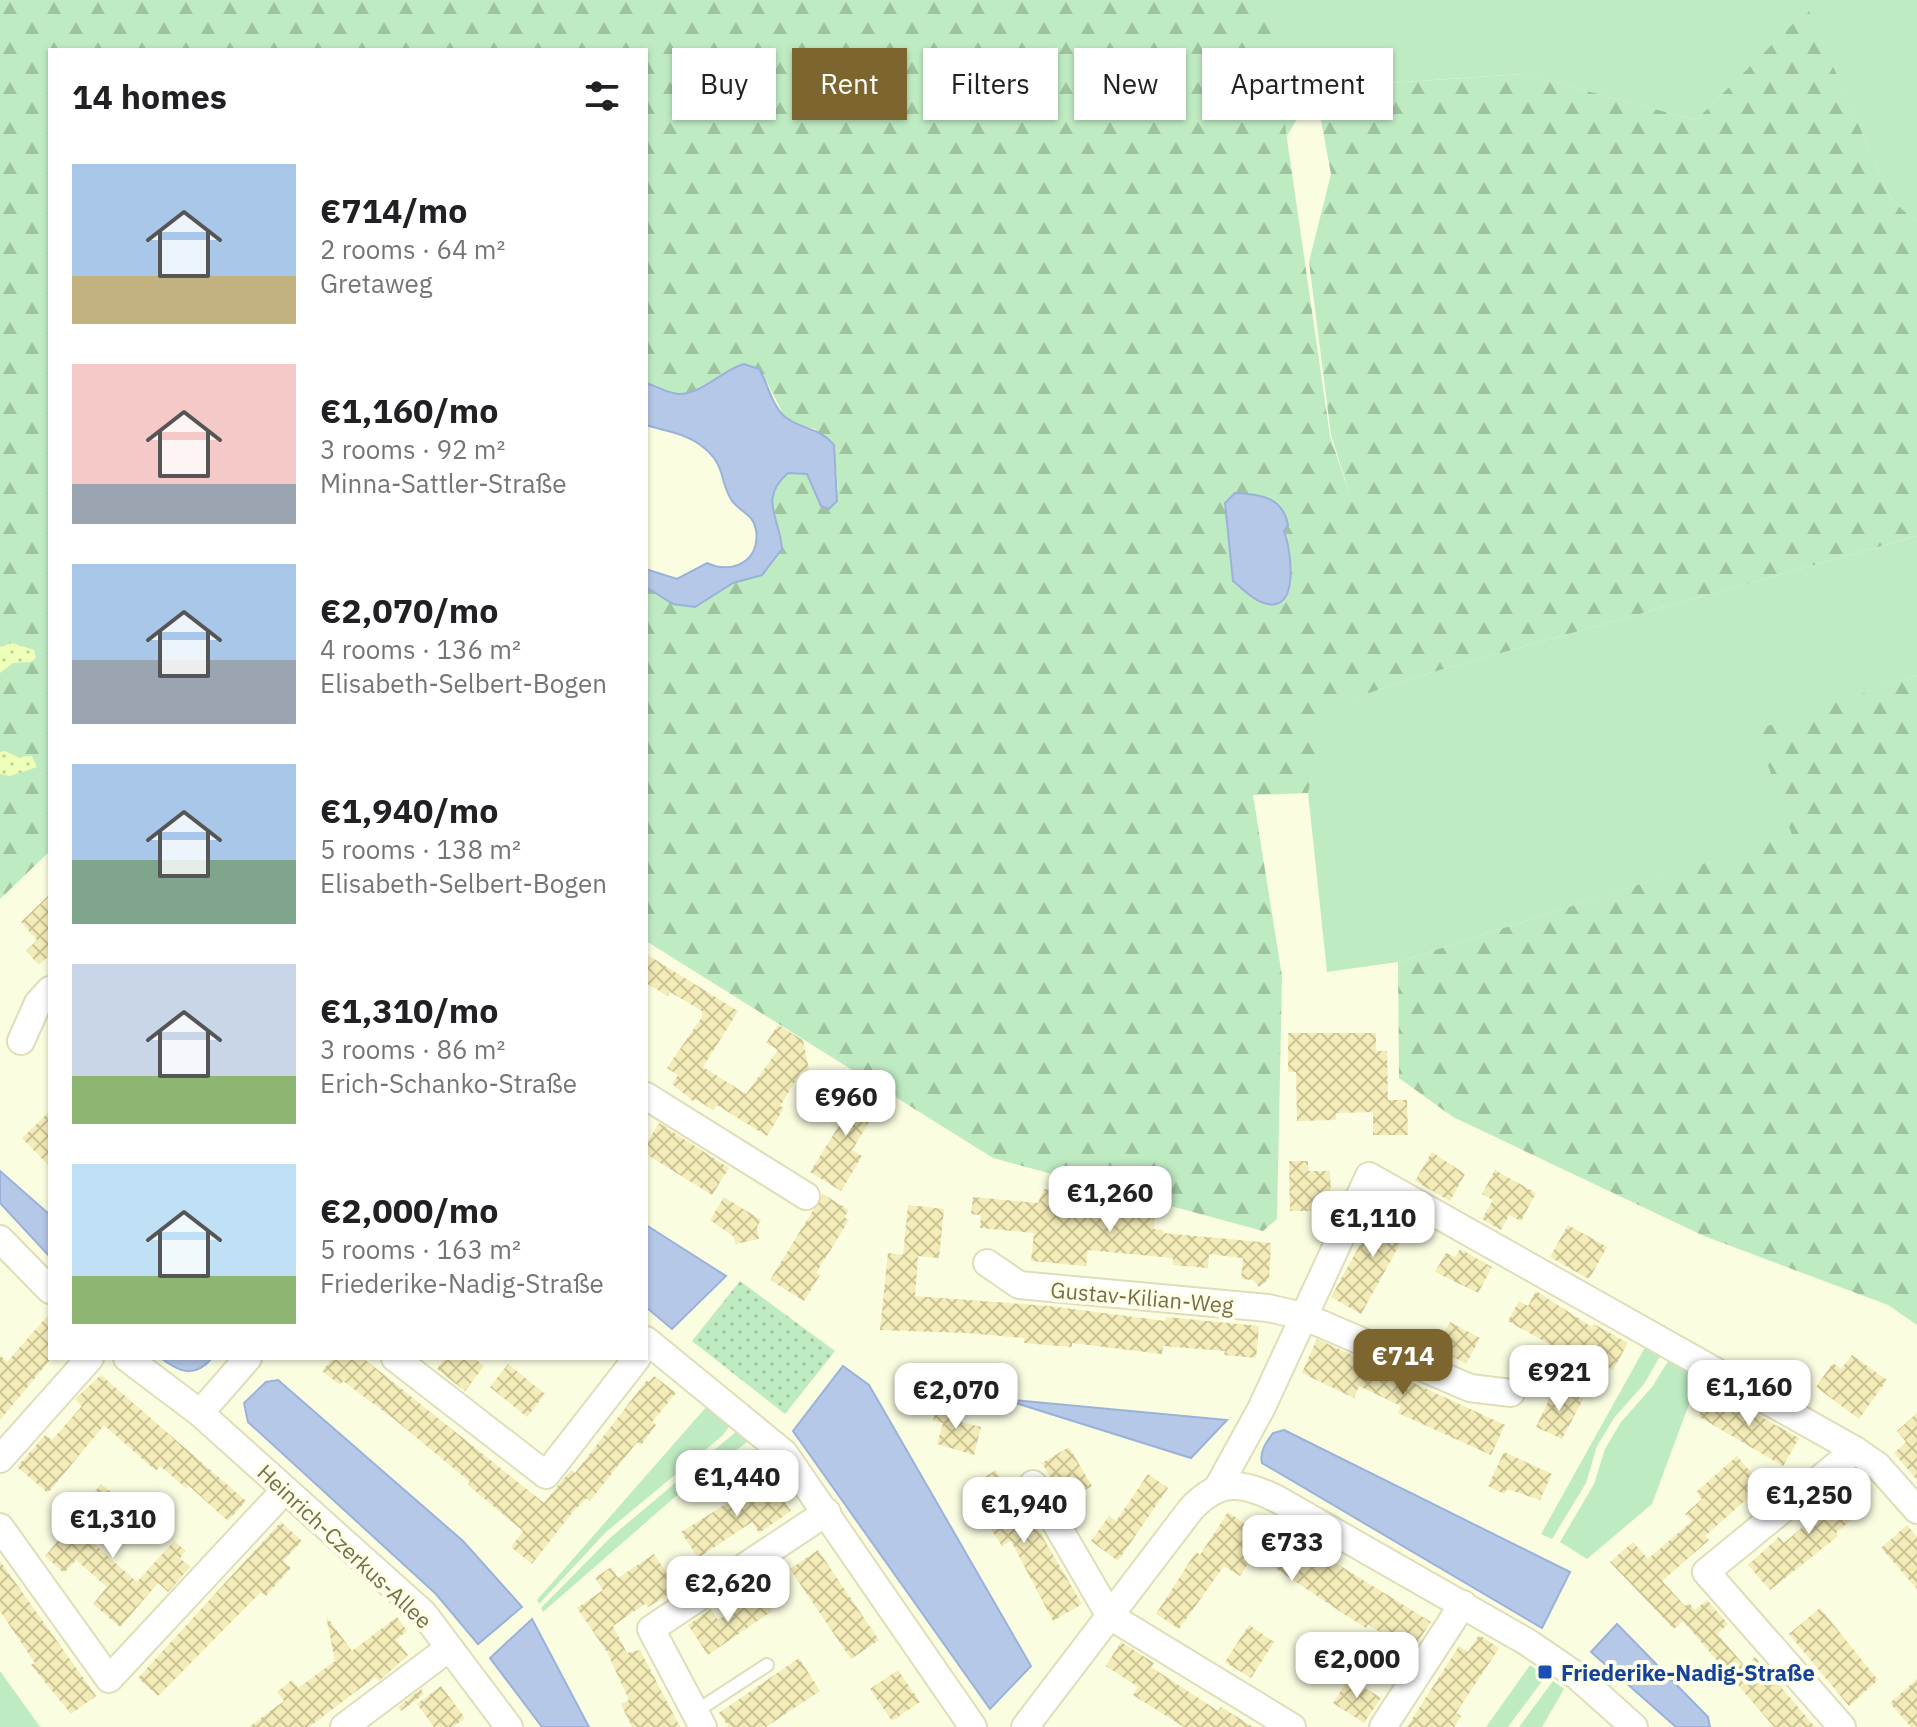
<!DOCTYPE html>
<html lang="en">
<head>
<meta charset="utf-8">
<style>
	:root { --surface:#fff; --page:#f2f2f2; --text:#202124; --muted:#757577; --accent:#7d6530 }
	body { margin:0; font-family:"IBM Plex Sans",sans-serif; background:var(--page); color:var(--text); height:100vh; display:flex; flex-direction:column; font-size:30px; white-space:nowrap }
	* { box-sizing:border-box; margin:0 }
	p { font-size:26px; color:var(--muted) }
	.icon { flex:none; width:44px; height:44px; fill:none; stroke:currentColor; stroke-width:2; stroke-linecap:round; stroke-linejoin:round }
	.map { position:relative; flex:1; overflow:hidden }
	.side { position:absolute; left:48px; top:48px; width:600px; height:1312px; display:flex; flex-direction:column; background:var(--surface); border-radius:0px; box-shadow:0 2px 6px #0004 }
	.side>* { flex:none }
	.banner { position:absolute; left:672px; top:48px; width:760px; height:72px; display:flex; gap:16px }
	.price { position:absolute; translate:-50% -68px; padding:0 18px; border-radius:16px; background:#fff; color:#222; font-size:26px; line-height:52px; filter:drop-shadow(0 2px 4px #0008) }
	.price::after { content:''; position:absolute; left:50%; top:48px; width:24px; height:18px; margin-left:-12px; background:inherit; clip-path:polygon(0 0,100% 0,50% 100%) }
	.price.active { background:var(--accent); color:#fff }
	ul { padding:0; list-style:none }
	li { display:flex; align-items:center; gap:24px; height:200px; padding:0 24px }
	li span { display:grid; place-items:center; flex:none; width:224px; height:160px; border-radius:0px; color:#555 }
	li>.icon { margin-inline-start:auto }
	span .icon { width:96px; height:96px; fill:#fffc; stroke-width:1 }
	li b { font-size:34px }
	h2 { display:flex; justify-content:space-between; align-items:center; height:96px; padding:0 24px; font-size:34px }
	.chip { padding:0 28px; border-radius:0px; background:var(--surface); box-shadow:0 2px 6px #0004; font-size:28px; line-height:72px }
	.chip.active { background:var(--accent); color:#fff }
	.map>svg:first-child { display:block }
	.grass { fill:#bfebc2 }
	.forest { fill:url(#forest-firs) }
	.sand { fill:url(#sand-dots) }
	.park { fill:url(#park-dots) }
	.water { fill:#b5c8e8; stroke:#9ab2da; stroke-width:2 }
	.building { fill:url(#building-cross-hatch) }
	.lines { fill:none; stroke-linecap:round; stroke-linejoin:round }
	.lane-casing { stroke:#e0ddb9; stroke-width:16 }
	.street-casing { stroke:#e0ddb9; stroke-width:30 }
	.lane { stroke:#fff; stroke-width:12 }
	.street { stroke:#fff; stroke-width:26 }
	.transit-dot { fill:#1a4fb4; stroke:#fdffe8; stroke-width:3 }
	.labels { text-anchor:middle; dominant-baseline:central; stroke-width:8; stroke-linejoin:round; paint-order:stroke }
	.street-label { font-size:22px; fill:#766e46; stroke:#fdffe8 }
	.transit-label { font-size:22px; font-weight:bold; fill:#164399; stroke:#fdffe8; text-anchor:start }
</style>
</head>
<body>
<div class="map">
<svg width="1917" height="1727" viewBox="0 0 1917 1727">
	<defs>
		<pattern id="forest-firs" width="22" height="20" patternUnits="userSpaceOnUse" patternTransform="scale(2)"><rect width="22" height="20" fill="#bfebc2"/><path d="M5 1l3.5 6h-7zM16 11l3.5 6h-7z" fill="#a0c39f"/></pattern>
		<pattern id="sand-dots" width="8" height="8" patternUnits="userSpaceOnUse" patternTransform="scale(2)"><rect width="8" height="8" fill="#eeffb9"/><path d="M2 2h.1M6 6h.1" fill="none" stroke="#c5d398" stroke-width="1.8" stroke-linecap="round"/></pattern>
		<pattern id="park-dots" width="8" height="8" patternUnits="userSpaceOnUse" patternTransform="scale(2)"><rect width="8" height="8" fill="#bfebc2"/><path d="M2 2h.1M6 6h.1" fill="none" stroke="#a0c39f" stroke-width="1.8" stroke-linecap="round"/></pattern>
		<pattern id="building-cross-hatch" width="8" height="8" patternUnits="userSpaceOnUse" patternTransform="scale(2)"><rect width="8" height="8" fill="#f4ecb7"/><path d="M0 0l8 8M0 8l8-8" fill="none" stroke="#cac397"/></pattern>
	</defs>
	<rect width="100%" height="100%" fill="#fbfde1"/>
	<g class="grass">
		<path d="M 1212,0 L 1917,0 L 1917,223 L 1891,199 L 1808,10 L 1696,120 L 1522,74 L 1315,88 L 1287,136 Z"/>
		<path d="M 1917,536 L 1917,675 L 1757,731 L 1793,835 L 1398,962 L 1327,972 L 1308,793 L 1325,708 L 1412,678 Z"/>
		<path d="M 1648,1342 L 1663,1351 L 1644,1384 L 1614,1418 L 1597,1446 L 1586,1483 L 1552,1539 L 1541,1534 Z"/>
		<path d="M 1672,1355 L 1701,1372 L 1652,1504 L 1587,1559 L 1560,1542 L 1594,1484 L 1605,1449 L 1621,1422 L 1652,1387 Z"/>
		<path d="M 708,1405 L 731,1424 L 722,1436 L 606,1532 L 539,1604 L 537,1600 Z"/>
		<path d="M 738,1430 L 750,1440 L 683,1490 L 543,1612 L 541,1608 L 610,1538 Z"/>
		<path d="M 1530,1665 L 1546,1676 L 1508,1727 L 1486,1727 Z"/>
		<path d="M 0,1671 L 38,1724 L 41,1727 L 0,1727 Z"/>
		<path d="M 1553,1681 L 1564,1689 L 1542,1727 L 1519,1727 Z"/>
	</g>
	<g class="forest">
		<path d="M 0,0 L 1267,0 L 1330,436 L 1351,498 L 1331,435 L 1309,262 L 1331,174 L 1315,88 L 1523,74 L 1696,120 L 1808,9 L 1891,199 L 1917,223 L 1917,536 L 1412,678 L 1326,708 L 1308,793 L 1253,795 L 1282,976 L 1277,1219 L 1263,1231 L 993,1158 L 646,941 L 646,587 L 673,604 L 695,607 L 733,583 L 761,575 L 781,536 C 772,512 766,492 788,473 L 807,474 L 819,500 L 838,490 L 834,445 L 815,429 L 798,425 L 784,416 L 766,380 L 744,364 C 722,370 701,395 678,394 C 668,393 655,386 646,383 L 646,50 L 50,50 L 50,851 L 0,899 Z"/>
		<path d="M 1917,675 L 1917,1325 L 1888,1305 L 1704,1236 L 1453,1117 L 1399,1078 L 1398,962 L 1792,835 L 1756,730 Z"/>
	</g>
	<g class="sand">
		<path d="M 12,643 L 34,650 L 36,658 L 31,662 L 13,663 L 0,673 L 0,647 Z"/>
		<path d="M 5,751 L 18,757 L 32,756 L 37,767 L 10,776 L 0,774 L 0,752 Z"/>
	</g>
	<path class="park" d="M 740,1281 L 835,1351 L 785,1414 L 692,1341 Z"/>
	<g class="water">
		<path d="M 744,364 L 759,369 C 768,383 771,404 784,416 C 800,430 820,427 834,445 L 837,501 L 829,509 L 821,506 L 807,474 L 788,473 C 758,499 780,518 782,549 L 762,575 L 733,583 L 695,607 L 673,604 L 646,587 L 646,569 L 677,579 L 707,563 C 732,575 761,561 756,530 C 754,515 742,513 733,502 C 718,483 729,465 699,444 C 684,433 664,431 646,425 L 646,383 C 655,386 668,393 678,394 C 701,395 722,370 744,364 Z"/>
		<path d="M 1235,493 C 1260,494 1283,497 1288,525 L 1284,531 C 1291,549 1302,621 1259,601 C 1250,597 1241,587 1233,581 L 1225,503 Z"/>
		<path d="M 0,1171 L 50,1215 L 50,1257 L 0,1203 Z"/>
		<path d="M 646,1225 L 726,1276 L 672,1329 L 646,1307 Z"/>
		<path d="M 161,1358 L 212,1358 C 195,1378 180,1373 161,1358 Z"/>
		<path d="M 843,1366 L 869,1385 L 1031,1666 L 990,1709 L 793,1431 Z"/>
		<path d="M 278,1380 L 463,1541 L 522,1607 L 478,1644 L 436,1594 L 248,1422 L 244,1403 L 266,1382 Z"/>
		<path d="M 1003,1399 L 1227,1420 L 1191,1458 Z"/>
		<path d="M 1284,1430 L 1570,1572 L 1542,1628 L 1262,1463 C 1259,1452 1267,1441 1273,1433 Z"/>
		<path d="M 532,1619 L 589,1727 L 542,1727 L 490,1658 Z"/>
		<path d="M 1617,1624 L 1708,1717 L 1710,1727 L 1676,1727 L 1591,1652 Z"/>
	</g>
	<g class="building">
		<path d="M 50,894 L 50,955 L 39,965 L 26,951 L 37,940 L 21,922 Z"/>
		<path d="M 646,954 L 738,1011 L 703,1067 L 746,1094 L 778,1050 L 766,1043 L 778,1025 L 803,1040 L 809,1070 L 801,1072 L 780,1106 L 784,1108 L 767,1136 L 717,1105 L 713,1110 L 695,1099 L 693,1101 L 672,1084 L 678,1075 L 667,1068 L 702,1017 L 702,1011 L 670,992 L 668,996 L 646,983 Z"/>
		<path d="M 1288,1033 L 1376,1033 L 1376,1051 L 1387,1051 L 1388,1100 L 1407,1100 L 1408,1135 L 1373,1135 L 1373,1112 L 1336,1113 L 1336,1120 L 1297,1121 L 1296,1072 L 1288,1072 Z"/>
		<path d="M 854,1084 L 882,1101 L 852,1150 L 862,1156 L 841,1191 L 810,1172 L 842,1121 L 834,1116 Z"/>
		<path d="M 50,1111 L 50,1167 L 22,1138 Z"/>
		<path d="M 659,1123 L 729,1168 L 712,1195 L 646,1154 L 646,1144 Z"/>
		<path d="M 1432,1152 L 1465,1174 L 1450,1201 L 1415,1181 Z"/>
		<path d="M 1289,1161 L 1308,1161 L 1308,1171 L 1330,1171 L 1331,1201 L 1320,1201 L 1320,1211 L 1290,1211 Z"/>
		<path d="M 1495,1170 L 1536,1193 L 1521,1221 L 1509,1215 L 1501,1230 L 1482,1219 L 1493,1200 L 1482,1194 Z"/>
		<path d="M 1044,1189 L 1083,1193 L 1082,1204 L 1155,1211 L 1154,1229 L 1163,1230 L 1163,1233 L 1271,1243 L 1269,1279 L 1259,1287 L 1253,1280 L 1241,1279 L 1243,1258 L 1209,1254 L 1208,1268 L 1173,1265 L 1173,1258 L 1088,1250 L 1086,1266 L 1031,1261 L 1034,1233 L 980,1228 L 981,1215 L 971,1214 L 973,1197 L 1038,1203 Z"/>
		<path d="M 823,1194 L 849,1210 L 844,1217 L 849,1220 L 816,1273 L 820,1275 L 804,1301 L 770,1280 Z"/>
		<path d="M 724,1197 L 761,1220 L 757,1227 L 759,1239 L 735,1244 L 734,1237 L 710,1220 Z"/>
		<path d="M 908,1205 L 944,1209 L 939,1258 L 918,1256 L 915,1296 L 1049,1306 L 1165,1321 L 1166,1317 L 1259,1326 L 1256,1358 L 1224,1355 L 1225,1351 L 1163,1346 L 1162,1354 L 1072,1343 L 1072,1347 L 1024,1343 L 1024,1338 L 967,1333 L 880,1330 L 888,1253 L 903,1255 Z"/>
		<path d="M 1380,1209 L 1399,1219 L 1402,1213 L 1428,1228 L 1424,1233 L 1410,1226 L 1361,1314 L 1331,1297 Z"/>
		<path d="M 1568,1225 L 1607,1247 L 1589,1279 L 1550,1257 Z"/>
		<path d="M 1460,1249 L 1492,1267 L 1478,1293 L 1435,1272 L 1446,1253 L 1455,1257 Z"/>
		<path d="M 1536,1291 L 1592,1327 L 1594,1324 L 1628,1343 L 1613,1370 L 1579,1351 L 1576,1356 L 1563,1352 L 1508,1321 L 1519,1301 L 1528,1306 Z"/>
		<path d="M 50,1313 L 50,1360 L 0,1420 L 0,1355 L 7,1362 Z"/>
		<path d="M 1450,1322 L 1480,1338 L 1466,1364 L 1436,1347 Z"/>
		<path d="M 1317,1339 L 1505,1425 L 1491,1455 L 1398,1413 L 1401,1406 L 1359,1386 L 1354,1398 L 1302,1373 Z"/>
		<path d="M 1852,1355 L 1887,1380 L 1859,1419 L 1816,1387 L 1833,1363 L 1841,1369 Z"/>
		<path d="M 333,1358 L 363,1358 L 544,1503 L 571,1470 L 575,1473 L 647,1380 L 649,1382 L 654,1376 L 676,1393 L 652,1422 L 656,1425 L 641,1445 L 637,1442 L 590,1501 L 587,1498 L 571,1514 L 532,1564 L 511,1547 L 523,1531 L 468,1485 L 470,1482 L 394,1419 L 343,1381 L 340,1385 L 322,1371 Z"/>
		<path d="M 445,1358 L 474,1358 L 484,1366 L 465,1391 L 437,1369 Z"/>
		<path d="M 508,1364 L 545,1394 L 527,1417 L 490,1387 Z"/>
		<path d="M 101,1375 L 246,1501 L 228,1521 L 188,1485 L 186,1488 L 160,1466 L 156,1471 L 104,1425 L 48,1493 L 17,1467 L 45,1435 L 52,1440 L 82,1406 L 75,1399 Z"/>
		<path d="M 1555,1387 L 1583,1399 L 1562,1439 L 1536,1427 Z"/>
		<path d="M 1713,1390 L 1799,1438 L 1783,1466 L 1698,1416 Z"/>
		<path d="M 937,1405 L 964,1412 L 961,1422 L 981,1427 L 974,1455 L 937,1444 L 943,1423 L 933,1421 Z"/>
		<path d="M 1917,1413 L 1917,1480 L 1894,1453 L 1906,1442 L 1897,1431 Z"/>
		<path d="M 1069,1447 L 1092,1486 L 1075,1496 L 1070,1488 L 1060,1494 L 1042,1463 Z"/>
		<path d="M 1504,1452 L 1552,1474 L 1540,1500 L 1507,1489 L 1504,1494 L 1488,1486 Z"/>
		<path d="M 1737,1456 L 1766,1490 L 1752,1503 L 1748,1498 L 1705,1536 L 1709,1540 L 1662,1581 L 1685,1606 L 1689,1603 L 1695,1610 L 1707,1600 L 1728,1624 L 1717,1634 L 1745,1666 L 1755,1657 L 1815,1727 L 1774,1727 L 1683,1621 L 1674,1629 L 1610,1562 L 1633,1542 L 1648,1559 L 1692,1521 L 1685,1514 L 1702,1499 L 1696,1492 Z"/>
		<path d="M 996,1470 L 1027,1532 L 1036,1526 L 1082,1604 L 1053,1621 L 1011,1541 L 1002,1546 L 965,1489 Z"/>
		<path d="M 1148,1474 L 1168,1488 L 1118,1561 L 1091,1541 L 1109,1516 L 1116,1521 Z"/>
		<path d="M 768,1478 L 791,1511 L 759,1533 L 752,1522 L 698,1558 L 681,1532 Z"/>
		<path d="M 1845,1479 L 1868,1505 L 1836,1533 L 1838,1536 L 1770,1590 L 1748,1565 L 1779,1537 L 1784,1543 L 1818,1514 L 1813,1508 Z"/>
		<path d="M 101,1484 L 124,1503 L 92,1542 L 137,1582 L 174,1541 L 186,1551 L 180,1558 L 190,1567 L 168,1592 L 158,1583 L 120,1627 L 93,1604 L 107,1587 L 76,1560 L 64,1573 L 45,1556 L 83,1512 L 80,1510 Z"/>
		<path d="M 1228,1512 L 1290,1556 L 1300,1541 L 1431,1622 L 1410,1653 L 1368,1624 L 1366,1628 L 1347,1616 L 1254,1554 L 1240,1576 L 1224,1566 L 1179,1629 L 1156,1614 L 1196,1552 L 1200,1555 Z"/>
		<path d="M 281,1522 L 302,1541 L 283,1561 L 291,1568 L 266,1596 L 261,1592 L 158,1696 L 138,1678 Z"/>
		<path d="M 1907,1525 L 1917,1537 L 1917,1589 L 1881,1548 Z"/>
		<path d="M 818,1550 L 879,1640 L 851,1659 L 790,1569 Z"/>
		<path d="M 654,1554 L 677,1589 L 648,1607 L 646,1603 L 613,1626 L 627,1653 L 640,1650 L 680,1727 L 632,1727 L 621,1704 L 629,1700 L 607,1652 L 577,1608 L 603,1590 L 595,1578 L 611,1567 L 618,1578 Z"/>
		<path d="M 0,1561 L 96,1696 L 71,1714 L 31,1665 L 35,1663 L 0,1611 Z"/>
		<path d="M 760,1593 L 772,1611 L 708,1655 L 688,1625 L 711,1609 L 718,1620 Z"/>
		<path d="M 1820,1608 L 1878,1680 L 1849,1706 L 1789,1634 Z"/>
		<path d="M 326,1616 L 352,1651 L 397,1617 L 407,1631 L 396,1640 L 408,1655 L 379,1681 L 375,1677 L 309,1727 L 249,1727 L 284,1701 L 277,1692 L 292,1680 L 298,1688 L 335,1661 Z"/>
		<path d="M 1249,1625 L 1274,1642 L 1251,1678 L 1225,1662 Z"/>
		<path d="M 1479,1635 L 1499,1648 L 1456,1713 L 1461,1716 L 1454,1727 L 1407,1727 L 1459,1646 L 1468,1652 Z"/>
		<path d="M 1121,1642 L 1154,1663 L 1151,1667 L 1218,1711 L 1221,1707 L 1253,1727 L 1184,1727 L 1133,1695 L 1138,1687 L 1106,1666 Z"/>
		<path d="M 799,1658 L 820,1691 L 766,1727 L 729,1727 L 719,1713 Z"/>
		<path d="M 898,1670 L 920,1702 L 892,1721 L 870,1689 Z"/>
		<path d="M 1349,1678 L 1381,1698 L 1364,1723 L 1333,1703 Z"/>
		<path d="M 1917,1679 L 1917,1727 L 1911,1727 L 1890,1703 Z"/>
		<path d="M 441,1686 L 465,1718 L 453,1727 L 434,1727 L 417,1704 Z"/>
		<path d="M 421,1689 L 424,1694 L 401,1711 L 398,1707 Z"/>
	</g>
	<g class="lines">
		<g class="lane-casing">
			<path id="lane" d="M 695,1712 L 767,1665"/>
		</g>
		<g class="street-casing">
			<g id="street">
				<path d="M 21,1041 L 38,1003 L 50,990"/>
				<path d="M 646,1096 L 806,1196"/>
				<path d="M 0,1239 L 50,1290"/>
				<path d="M 987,1263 L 1019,1285 L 1268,1308 L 1303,1316 L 1470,1388 L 1511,1393"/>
				<path d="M 646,1340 L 784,1453 L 973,1727"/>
				<path d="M 127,1358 L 200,1413 L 424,1614 L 509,1727"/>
				<path d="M 395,1358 L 546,1475 L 637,1358"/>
				<path d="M 200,1413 L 248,1358"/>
				<path d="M 0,1459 L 90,1358"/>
				<path d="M 1033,1484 L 1110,1616 L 1292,1727"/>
				<path d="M 1218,1487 L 1261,1409 L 1369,1176 L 1855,1450 L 1878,1466 L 1917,1510"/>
				<path d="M 0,1527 L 109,1679 L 284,1491"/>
				<path d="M 344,1727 L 449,1648"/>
				<path d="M 703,1727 L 651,1629 L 827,1512"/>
				<path d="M 1025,1727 L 1191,1509 C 1219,1479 1241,1481 1277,1499 L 1527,1642 L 1577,1676 L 1634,1727"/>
				<path d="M 1383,1727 L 1463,1604"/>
				<path d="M 1842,1727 L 1706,1572 L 1855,1450"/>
			</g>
		</g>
		<use href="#lane" class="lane"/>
		<use href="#street" class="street"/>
	</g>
	<rect class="transit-dot" x="1537" y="1664" width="16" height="16" rx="4"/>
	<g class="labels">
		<g class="street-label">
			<text transform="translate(1142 1297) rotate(5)">Gustav-Kilian-Weg</text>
			<text transform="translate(345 1546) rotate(43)">Heinrich-Czerkus-Allee</text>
		</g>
		<g class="transit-label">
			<text x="1561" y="1672">Friederike-Nadig-Straße</text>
		</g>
	</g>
</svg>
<b class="price" style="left:846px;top:1138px">€960</b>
<b class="price" style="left:1110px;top:1234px">€1,260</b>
<b class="price" style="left:1373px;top:1259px">€1,110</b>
<b class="price active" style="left:1403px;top:1397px">€714</b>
<b class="price" style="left:1559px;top:1413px">€921</b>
<b class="price" style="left:1749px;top:1428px">€1,160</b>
<b class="price" style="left:956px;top:1431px">€2,070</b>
<b class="price" style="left:737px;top:1518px">€1,440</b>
<b class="price" style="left:1809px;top:1536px">€1,250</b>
<b class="price" style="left:1024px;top:1545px">€1,940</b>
<b class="price" style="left:113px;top:1560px">€1,310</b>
<b class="price" style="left:1292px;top:1583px">€733</b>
<b class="price" style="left:728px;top:1624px">€2,620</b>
<b class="price" style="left:1357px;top:1700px">€2,000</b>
<div class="banner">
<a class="chip">Buy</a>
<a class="chip active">Rent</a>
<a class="chip">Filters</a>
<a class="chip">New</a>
<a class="chip">Apartment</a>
</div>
<section class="side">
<h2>14 homes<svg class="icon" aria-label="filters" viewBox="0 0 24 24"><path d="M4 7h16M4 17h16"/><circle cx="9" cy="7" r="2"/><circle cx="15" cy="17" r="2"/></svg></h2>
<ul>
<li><span style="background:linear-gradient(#a9c7e8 70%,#c2b280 0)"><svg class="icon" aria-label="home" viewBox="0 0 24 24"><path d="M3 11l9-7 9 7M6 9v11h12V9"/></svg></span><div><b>€714/mo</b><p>2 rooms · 64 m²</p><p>Gretaweg</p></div></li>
<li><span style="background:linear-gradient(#f6c9c9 75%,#9aa5b1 0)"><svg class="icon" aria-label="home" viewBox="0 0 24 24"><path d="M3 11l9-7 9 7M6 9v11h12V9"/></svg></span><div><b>€1,160/mo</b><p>3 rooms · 92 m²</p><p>Minna-Sattler-Straße</p></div></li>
<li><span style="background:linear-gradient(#a9c7e8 60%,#9aa5b1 0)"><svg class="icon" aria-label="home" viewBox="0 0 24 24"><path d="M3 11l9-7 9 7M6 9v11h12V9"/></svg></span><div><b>€2,070/mo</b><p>4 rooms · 136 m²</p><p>Elisabeth-Selbert-Bogen</p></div></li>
<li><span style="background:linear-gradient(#a9c7e8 60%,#7fa58c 0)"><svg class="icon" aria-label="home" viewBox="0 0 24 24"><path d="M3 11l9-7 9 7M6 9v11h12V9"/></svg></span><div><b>€1,940/mo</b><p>5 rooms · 138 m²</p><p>Elisabeth-Selbert-Bogen</p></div></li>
<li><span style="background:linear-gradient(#c9d6e8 70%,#8fb573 0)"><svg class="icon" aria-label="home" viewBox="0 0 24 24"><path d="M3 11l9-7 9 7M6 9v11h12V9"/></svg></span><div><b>€1,310/mo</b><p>3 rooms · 86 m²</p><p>Erich-Schanko-Straße</p></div></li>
<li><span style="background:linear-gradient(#bfe0f5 70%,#8fb573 0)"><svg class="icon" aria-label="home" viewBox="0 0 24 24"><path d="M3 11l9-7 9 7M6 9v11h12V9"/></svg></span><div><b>€2,000/mo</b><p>5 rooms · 163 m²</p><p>Friederike-Nadig-Straße</p></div></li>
</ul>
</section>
</div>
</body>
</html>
